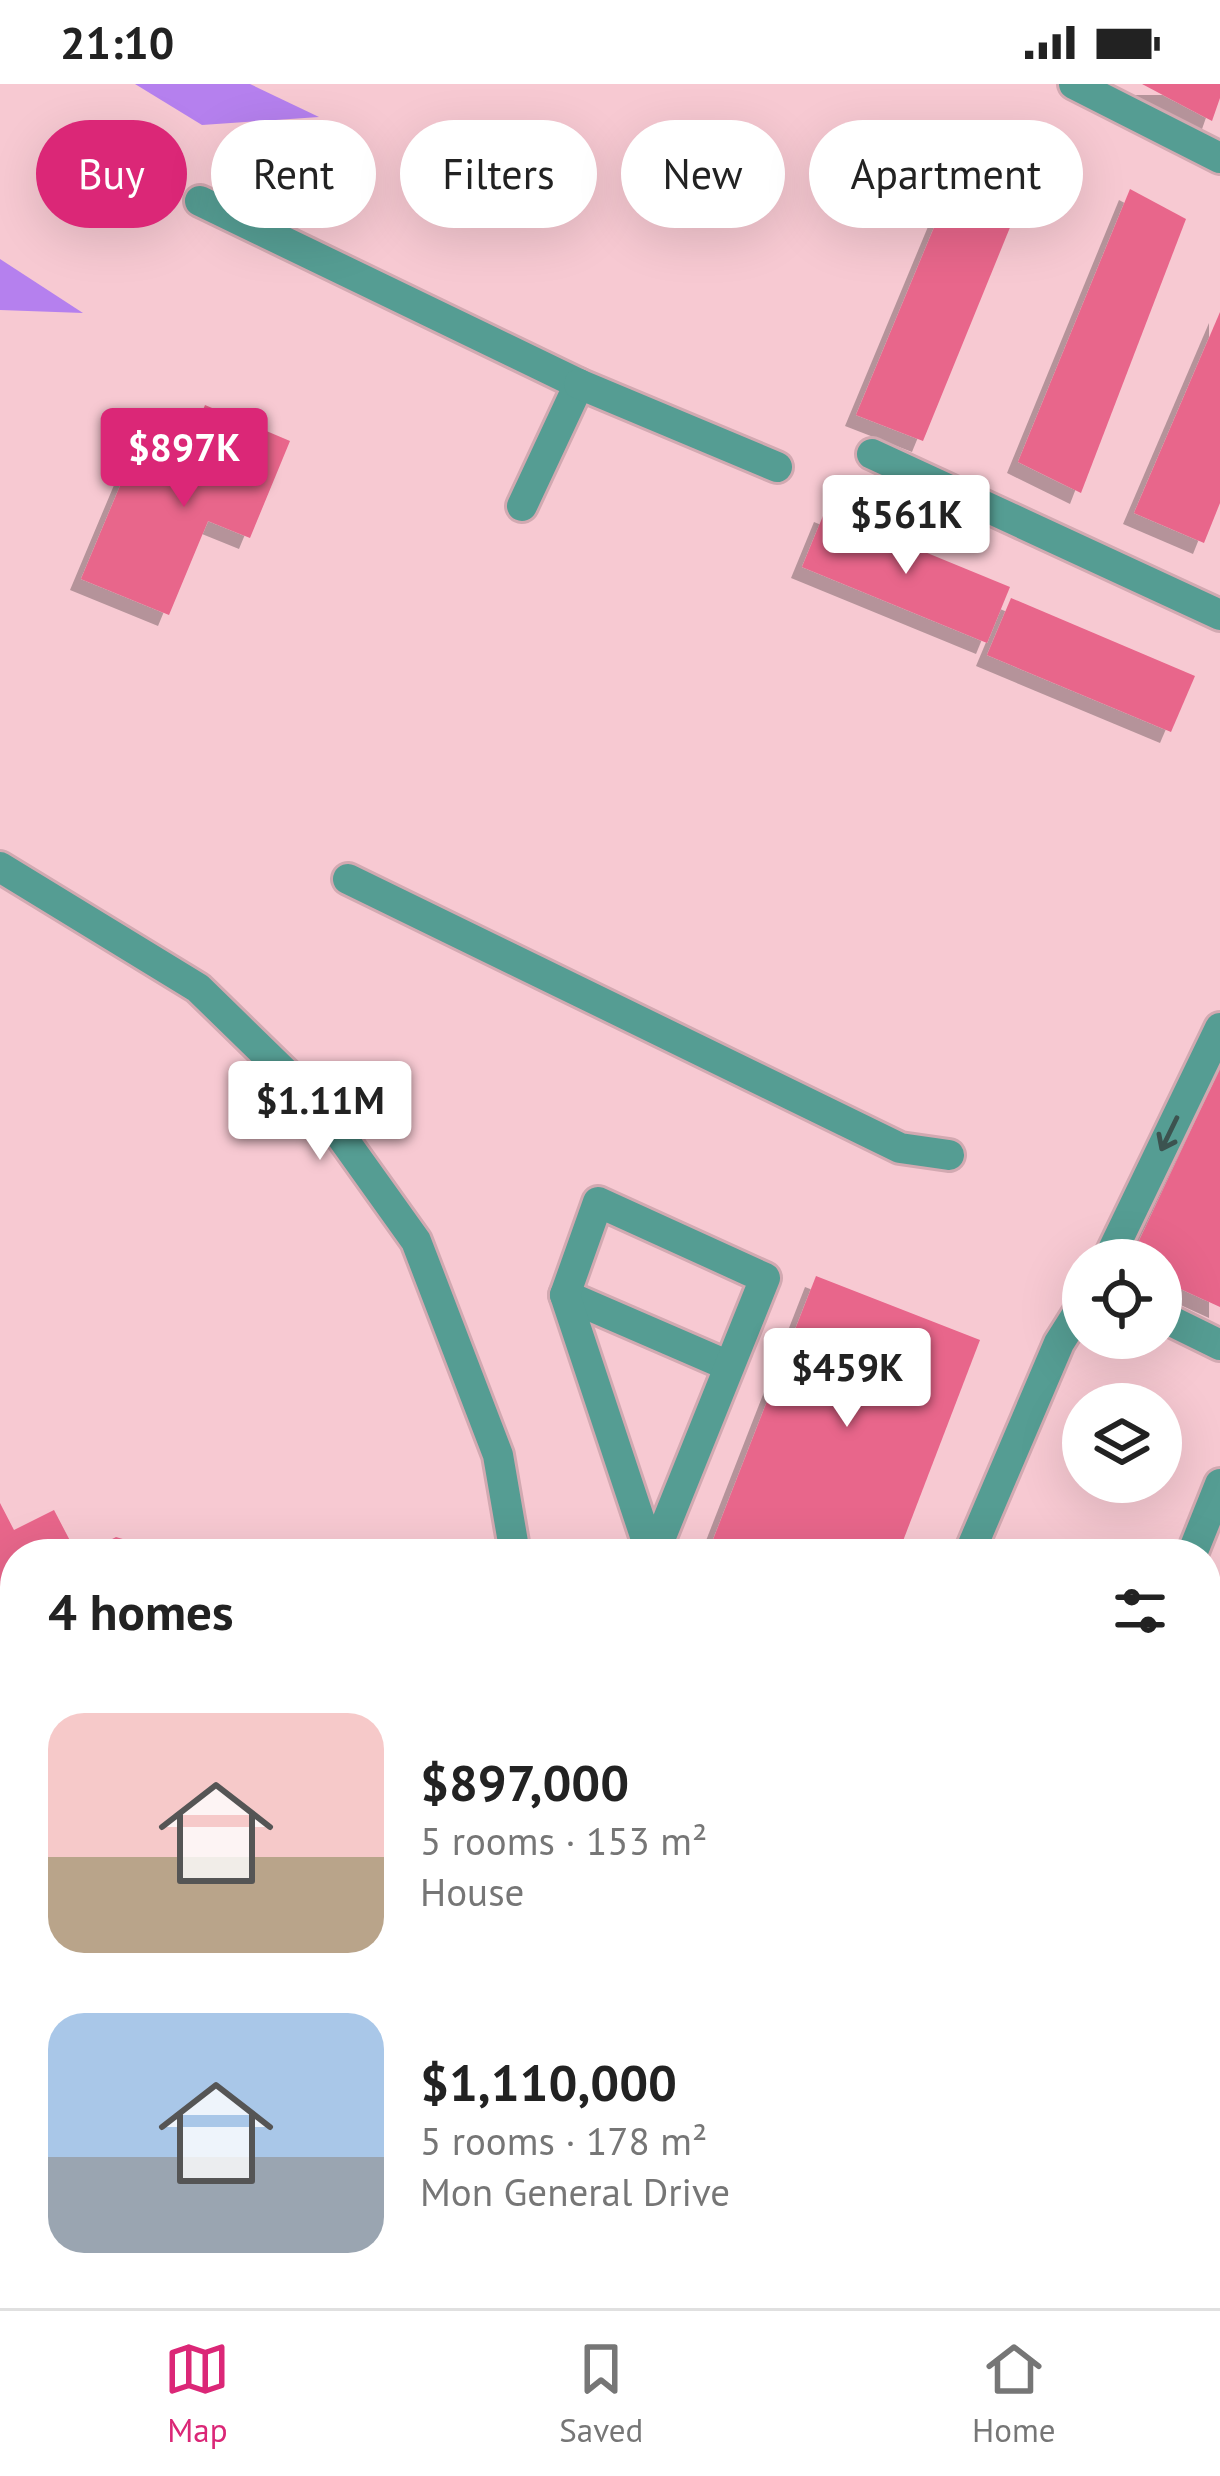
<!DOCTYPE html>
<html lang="en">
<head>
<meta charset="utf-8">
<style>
	:root { --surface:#fff; --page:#f6f6f6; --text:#222; --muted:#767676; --line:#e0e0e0; --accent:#db2777 }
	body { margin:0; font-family:"PT Sans",sans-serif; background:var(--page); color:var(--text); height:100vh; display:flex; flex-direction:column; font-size:45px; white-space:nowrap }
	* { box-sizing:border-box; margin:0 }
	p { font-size:39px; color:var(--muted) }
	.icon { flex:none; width:66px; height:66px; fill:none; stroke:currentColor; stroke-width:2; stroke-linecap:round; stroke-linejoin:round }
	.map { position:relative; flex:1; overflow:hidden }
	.drawer { position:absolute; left:0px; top:1455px; width:1221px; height:771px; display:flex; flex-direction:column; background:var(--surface); border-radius:48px 48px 0 0; box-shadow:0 12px 48px #0002 }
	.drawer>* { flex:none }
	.top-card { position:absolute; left:36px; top:36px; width:1149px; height:108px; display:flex; gap:24px }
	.tools { position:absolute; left:1062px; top:1155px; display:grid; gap:24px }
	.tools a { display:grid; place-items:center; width:120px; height:120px; border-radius:50%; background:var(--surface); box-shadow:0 12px 48px #0002; font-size:60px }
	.price { position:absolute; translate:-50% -102px; padding:0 27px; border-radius:12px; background:#fff; color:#222; font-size:39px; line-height:78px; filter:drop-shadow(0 3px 6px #0008) }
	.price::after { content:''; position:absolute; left:50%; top:72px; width:36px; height:27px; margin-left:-18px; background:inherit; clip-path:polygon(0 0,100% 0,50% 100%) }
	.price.selected { background:var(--accent); color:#fff }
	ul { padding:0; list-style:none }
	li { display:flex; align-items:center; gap:36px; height:300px; padding:0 48px }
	li span { display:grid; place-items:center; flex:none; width:336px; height:240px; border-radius:36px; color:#555 }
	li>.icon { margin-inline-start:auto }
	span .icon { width:144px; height:144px; fill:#fffc; stroke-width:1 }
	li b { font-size:51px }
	h2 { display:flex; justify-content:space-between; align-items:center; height:144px; padding:0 48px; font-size:51px }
	.chip { padding:0 42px; border-radius:54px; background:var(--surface); box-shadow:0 12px 48px #0002; font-size:42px; line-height:108px }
	.chip.selected { background:var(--accent); color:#fff }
	.status { display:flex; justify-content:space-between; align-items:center; height:84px; padding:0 60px; background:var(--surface); direction:ltr }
	.status svg { height:33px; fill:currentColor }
	.dock { display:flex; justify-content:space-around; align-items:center; height:168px; border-top:3px solid var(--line); background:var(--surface); font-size:33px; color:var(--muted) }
	.dock a { display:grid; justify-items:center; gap:6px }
	.dock .selected { color:var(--accent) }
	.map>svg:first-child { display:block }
	.forest { fill:#b580ee }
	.building { fill:#e8668b; filter:url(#shadow) }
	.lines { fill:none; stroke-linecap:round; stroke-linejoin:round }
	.minor-casing { stroke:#d2a9b1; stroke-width:36 }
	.minor { stroke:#559d93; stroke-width:30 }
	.oneway { stroke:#3c5350 }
</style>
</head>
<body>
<div class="status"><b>21:10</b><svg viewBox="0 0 49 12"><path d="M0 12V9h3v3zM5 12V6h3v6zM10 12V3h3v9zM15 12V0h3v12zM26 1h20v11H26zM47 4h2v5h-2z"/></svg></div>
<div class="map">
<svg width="1220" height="2224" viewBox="0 0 1220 2224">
	<defs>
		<filter id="shadow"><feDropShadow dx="-11" dy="11" stdDeviation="0" flood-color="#0004"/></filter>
	</defs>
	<rect width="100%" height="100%" fill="#f7c9d2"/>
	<g class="forest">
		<path d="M 135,0 L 250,0 L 319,33 L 202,41 Z"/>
		<path d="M 0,175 L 83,229 L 0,226 Z"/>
	</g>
	<g class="building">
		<path d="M 1142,0 L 1220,0 L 1220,14 L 1212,37 Z"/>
		<path d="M 968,62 L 1033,87 L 923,357 L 856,331 Z"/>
		<path d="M 1130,105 L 1186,135 L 1081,409 L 1018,378 Z"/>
		<path d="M 1220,228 L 1220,419 L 1204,459 L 1134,429 Z"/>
		<path d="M 205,321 L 290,357 L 250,454 L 208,437 L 169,531 L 81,495 L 128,383 L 172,401 Z"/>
		<path d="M 825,427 L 1010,503 L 987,559 L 802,483 Z"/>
		<path d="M 1011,514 L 1195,592 L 1171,648 L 987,571 Z"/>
		<path d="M 1220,984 L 1220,1223 L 1161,1196 L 1161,1176 L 1130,1176 Z"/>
		<path d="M 816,1192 L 980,1256 L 898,1470 L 733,1470 L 711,1461 Z"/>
		<path d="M 0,1419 L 14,1446 L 54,1426 L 77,1470 L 15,1470 L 15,1602 L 0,1573 Z"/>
		<path d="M 116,1453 L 149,1463 L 153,1470 L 83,1470 Z"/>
		<path d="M 1220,1883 L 1220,1952 L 1206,1946 L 1206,1917 Z"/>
		<path d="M 1206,2207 L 1220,2214 L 1220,2224 L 1186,2224 L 1192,2211 L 1206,2211 Z"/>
	</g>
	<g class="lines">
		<g class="minor-casing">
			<g id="minor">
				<path d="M 1074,0 L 1220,74"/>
				<path d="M 200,117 L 579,300 L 522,422"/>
				<path d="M 579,300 L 777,383"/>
				<path d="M 872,370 L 1220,531"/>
				<path d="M 0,783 L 198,904 L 321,1024 L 416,1157 L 498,1371 L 515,1470"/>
				<path d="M 348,795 L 900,1064 L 949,1071"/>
				<path d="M 1108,1176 L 1220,944"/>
				<path d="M 565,1211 L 729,1282"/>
				<path d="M 1161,1232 L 1220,1261"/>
				<path d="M 651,1470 L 565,1211 L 598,1118 L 765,1194 L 654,1470"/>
				<path d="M 969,1470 L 1059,1259 L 1083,1221"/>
				<path d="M 1192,1470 L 1220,1400"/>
				<path d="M 1206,1696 L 1220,1659"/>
				<path d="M 0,1934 L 15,1942"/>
				<path d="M 618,2211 L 624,2224"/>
				<path d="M 194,2224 L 208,2211"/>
				<path d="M 379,2224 L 384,2211"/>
				<path d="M 994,2224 L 999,2211"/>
			</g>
		</g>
		<use href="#minor" class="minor"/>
	</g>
	<defs><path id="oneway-shaft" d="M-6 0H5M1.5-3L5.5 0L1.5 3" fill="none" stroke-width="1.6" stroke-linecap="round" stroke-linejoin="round" transform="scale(3)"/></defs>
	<use class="oneway" href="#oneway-shaft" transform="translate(1169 1050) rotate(116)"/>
</svg>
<div class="tools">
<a><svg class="icon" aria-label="locate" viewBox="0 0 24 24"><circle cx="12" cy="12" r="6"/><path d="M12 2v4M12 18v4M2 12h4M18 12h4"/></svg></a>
<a><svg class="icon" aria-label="layers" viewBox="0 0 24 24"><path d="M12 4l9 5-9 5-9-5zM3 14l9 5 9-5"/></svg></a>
</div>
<b class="price selected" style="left:184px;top:426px">$897K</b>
<b class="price" style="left:906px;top:493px">$561K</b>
<b class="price" style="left:320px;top:1079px">$1.11M</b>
<b class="price" style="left:847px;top:1346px">$459K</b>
<div class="top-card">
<a class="chip selected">Buy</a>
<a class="chip">Rent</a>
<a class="chip">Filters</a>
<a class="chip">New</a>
<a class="chip">Apartment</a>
</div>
<section class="drawer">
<h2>4 homes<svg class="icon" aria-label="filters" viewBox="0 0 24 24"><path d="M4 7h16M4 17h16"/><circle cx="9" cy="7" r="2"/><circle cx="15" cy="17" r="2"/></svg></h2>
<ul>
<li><span style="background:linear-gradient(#f6c9c9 60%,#b9a48a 0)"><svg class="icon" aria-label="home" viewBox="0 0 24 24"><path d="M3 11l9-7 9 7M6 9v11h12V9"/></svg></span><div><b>$897,000</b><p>5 rooms · 153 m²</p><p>House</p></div></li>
<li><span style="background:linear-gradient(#a9c7e8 60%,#9aa5b1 0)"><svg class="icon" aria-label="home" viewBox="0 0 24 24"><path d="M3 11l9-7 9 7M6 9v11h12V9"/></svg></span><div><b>$1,110,000</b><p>5 rooms · 178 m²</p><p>Mon General Drive</p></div></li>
</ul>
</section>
</div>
<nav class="dock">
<a class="selected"><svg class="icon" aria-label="map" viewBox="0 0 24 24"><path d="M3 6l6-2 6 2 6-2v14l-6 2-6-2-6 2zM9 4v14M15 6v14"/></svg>Map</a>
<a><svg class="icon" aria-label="saved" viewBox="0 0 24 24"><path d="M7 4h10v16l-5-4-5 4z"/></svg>Saved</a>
<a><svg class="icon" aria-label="home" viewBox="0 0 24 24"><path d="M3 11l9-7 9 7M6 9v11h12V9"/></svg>Home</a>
</nav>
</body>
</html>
